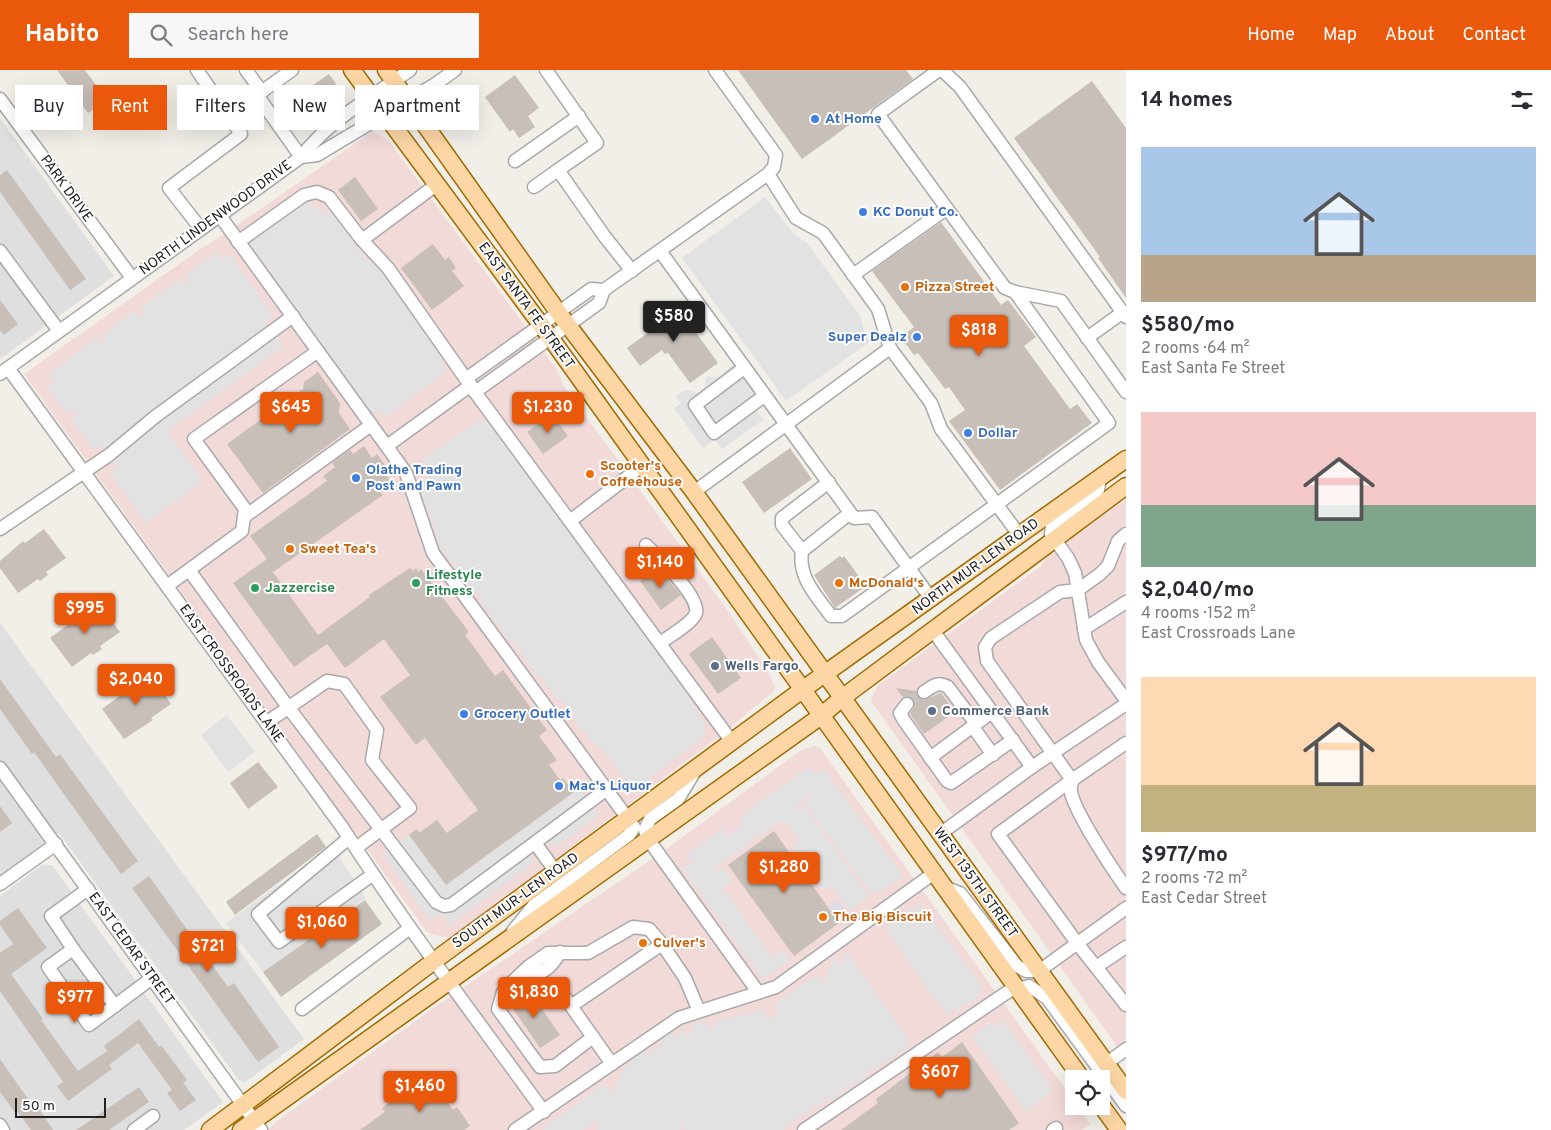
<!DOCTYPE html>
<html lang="en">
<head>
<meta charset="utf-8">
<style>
	:root { --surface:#fff; --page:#f7f7f7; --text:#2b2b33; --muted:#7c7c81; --accent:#ea580c }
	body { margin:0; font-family:Overpass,sans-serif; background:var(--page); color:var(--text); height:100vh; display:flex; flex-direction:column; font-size:19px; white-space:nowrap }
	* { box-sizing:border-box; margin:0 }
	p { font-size:16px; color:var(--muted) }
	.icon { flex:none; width:28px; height:28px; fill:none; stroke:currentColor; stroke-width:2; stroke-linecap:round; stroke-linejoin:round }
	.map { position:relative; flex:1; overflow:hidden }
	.sheet { display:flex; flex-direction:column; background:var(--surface); width:425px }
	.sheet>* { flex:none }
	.banner { position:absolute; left:15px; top:15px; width:475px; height:45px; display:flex; gap:10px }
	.buttons { position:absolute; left:1065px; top:1000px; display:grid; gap:10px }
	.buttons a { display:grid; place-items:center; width:45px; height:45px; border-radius:0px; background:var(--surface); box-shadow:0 5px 20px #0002; font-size:25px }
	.scale { position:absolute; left:15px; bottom:12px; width:91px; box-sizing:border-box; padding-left:5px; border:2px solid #222; border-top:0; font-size:14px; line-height:18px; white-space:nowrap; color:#222; -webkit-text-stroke:4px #fff; paint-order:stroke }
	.price { position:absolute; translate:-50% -42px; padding:0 11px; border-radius:5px; background:var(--accent); color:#fff; font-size:16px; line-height:32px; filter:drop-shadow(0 1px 2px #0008) }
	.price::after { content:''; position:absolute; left:50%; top:30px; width:15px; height:11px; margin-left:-8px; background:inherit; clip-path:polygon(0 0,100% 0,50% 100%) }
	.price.on { background:#222; color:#fff }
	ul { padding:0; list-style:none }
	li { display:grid; align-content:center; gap:10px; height:265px; padding:0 15px }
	li span { display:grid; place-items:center; height:155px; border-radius:0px; color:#555 }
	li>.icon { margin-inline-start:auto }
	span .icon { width:90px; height:90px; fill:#fffc; stroke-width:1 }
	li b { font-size:21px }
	h2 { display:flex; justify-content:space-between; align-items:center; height:60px; padding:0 15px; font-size:21px }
	.tag { padding:0 18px; border-radius:0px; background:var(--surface); box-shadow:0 5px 20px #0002; font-size:18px; line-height:45px }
	.tag.on { background:var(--accent); color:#fff }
	header { display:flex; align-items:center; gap:30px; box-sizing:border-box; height:70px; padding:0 25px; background:var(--accent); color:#fff }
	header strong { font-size:24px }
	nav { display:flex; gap:28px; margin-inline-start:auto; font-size:18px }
	.search { width:350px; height:45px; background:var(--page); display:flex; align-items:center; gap:12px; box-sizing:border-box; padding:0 18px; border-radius:0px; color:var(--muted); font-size:19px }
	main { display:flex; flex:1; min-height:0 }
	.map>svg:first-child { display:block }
	.residential { fill:#e0dfdf }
	.commercial { fill:#f2dad9 }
	.parking { fill:#e2e2e2 }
	.plaza { fill:#dddde8 }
	.building { fill:#c7bfb8 }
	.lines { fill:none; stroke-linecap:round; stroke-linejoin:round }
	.minor-tunnel { stroke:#c8c6c1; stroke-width:12; stroke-dasharray:12 6; stroke-linecap:butt }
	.minor-casing { stroke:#a9a9a9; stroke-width:15 }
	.major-casing { stroke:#a06b00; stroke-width:19 }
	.minor { stroke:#fff; stroke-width:12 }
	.major { stroke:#fcd6a4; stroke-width:16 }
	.shop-dot { fill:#3f7fe0; stroke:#fff; stroke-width:2 }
	.food-dot { fill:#e8710a; stroke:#fff; stroke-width:2 }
	.leisure-dot { fill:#2e9e5b; stroke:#fff; stroke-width:2 }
	.service-dot { fill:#5c6f8a; stroke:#fff; stroke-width:2 }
	.labels { text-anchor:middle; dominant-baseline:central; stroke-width:4; stroke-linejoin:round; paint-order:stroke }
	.shop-label { font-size:14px; font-weight:bold; fill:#366cbe; stroke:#fff; text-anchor:start }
	.street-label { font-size:14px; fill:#222; stroke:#fff }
	.food-label { font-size:14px; font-weight:bold; fill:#c56008; stroke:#fff; text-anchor:start }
	.leisure-label { font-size:14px; font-weight:bold; fill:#27864d; stroke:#fff; text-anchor:start }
	.service-label { font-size:14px; font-weight:bold; fill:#4e5e75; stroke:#fff; text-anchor:start }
</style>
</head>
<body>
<header>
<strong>Habito</strong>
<div class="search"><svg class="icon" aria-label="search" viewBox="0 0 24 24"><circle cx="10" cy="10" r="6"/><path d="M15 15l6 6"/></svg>Search here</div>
<nav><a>Home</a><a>Map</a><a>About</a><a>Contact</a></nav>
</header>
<main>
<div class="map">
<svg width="1126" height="1060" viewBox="0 0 1126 1060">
	<rect width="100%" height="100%" fill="#f2efe9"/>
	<g class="residential">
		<path d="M 0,48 L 114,206 L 0,289 Z"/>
		<path d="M 0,553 L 304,969 L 244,1013 L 238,1009 L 59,763 L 0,804 Z"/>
		<path d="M 42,795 L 52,795 L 223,1032 L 184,1060 L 0,1060 L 0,826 Z"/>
	</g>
	<g class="commercial">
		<path d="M 373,61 L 388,70 L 558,301 L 563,315 L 728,541 L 767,600 L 775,617 L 774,621 L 725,662 L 450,868 L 433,865 L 426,861 L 24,304 L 196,182 L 230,160 Z"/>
		<path d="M 1126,429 L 1126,989 L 871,631 L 877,616 L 1041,496 L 1046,488 Z"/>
		<path d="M 815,676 L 820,678 L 1074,1031 L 1074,1036 L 1077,1036 L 1090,1054 L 1082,1060 L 268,1060 L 277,1051 L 435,937 L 668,778 L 801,680 Z"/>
	</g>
	<g class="parking">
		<path d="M 302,119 L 314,138 L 334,145 L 366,189 L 380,199 L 444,288 L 442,291 L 447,301 L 387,346 L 375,340 L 371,343 L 242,162 Z"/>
		<path d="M 765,127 L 794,164 L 807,173 L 860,246 L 865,263 L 871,271 L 786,331 L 682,188 Z"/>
		<path d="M 217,182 L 222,189 L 230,184 L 273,246 L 266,252 L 283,277 L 167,361 L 203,411 L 146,453 L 110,403 L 116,395 L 102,376 L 99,375 L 94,380 L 71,349 L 77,343 L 73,340 L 67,344 L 47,317 L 54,311 L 49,304 L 98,267 L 102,273 L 106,273 L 103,265 L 135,241 L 139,246 L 143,246 L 144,244 L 140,238 L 180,209 L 185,215 L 188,214 L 189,211 L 185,205 Z"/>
		<path d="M 734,294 L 764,336 L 757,341 L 763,350 L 722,379 L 715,370 L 703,378 L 674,338 L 681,333 L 675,326 L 686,320 L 698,323 L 704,318 L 707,306 L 717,308 Z"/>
		<path d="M 481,349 L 493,355 L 690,621 L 686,625 L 701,646 L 705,658 L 704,667 L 633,720 L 605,682 L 585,666 L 588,662 L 579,659 L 572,644 L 565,639 L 568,635 L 557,629 L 549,617 L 542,613 L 545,609 L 535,605 L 526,591 L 529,588 L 521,585 L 523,580 L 515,577 L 479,530 L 483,526 L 474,522 L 441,478 L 419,413 L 431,405 L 422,389 Z"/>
		<path d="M 227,645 L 255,682 L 228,702 L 201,665 Z"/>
		<path d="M 808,697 L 816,704 L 824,699 L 903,807 L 881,821 L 878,820 L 872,825 L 805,734 L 812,729 L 812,726 L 794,737 L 796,740 L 803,735 L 869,826 L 850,841 L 832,816 L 823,820 L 792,777 L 798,772 L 798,768 L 788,754 L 783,752 L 777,753 L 713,799 L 714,803 L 722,797 L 732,810 L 723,818 L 772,887 L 782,880 L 790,890 L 762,909 L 683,799 L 692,792 L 687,784 L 724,758 L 729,765 L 744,754 L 739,747 Z"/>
		<path d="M 580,719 L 600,745 L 556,777 L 549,769 L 528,784 L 534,793 L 450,855 L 441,843 L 430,851 L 382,784 L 409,765 L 446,815 Z"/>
		<path d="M 332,776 L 366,828 L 263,902 L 226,853 Z"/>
		<path d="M 919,831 L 982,916 L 977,928 L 967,935 L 963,933 L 958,942 L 953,936 L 949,948 L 886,860 L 892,851 L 896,855 L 901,845 L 910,838 L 915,841 Z"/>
		<path d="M 847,882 L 909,970 L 904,981 L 901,983 L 898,979 L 895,986 L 885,993 L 881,992 L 877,1001 L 872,995 L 867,1006 L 858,1013 L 854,1011 L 850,1020 L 845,1015 L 840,1025 L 829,1029 L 826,1027 L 820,1035 L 817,1037 L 814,1035 L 810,1041 L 798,1047 L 792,1056 L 789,1051 L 783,1060 L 684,1060 L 681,1055 L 679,1060 L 598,1060 L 599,1055 L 595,1051 L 583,1060 L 541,1060 L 604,1014 L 609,1021 L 613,1021 L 626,995 L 629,999 L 634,988 L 643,981 L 649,985 L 653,976 L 656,980 L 662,969 L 671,962 L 676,967 L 681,958 L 688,966 L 693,955 L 703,951 L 714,962 L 713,952 L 763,940 L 765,949 L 773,948 L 779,942 L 775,934 L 816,905 L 823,912 L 835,886 L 842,894 Z"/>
		<path d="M 1003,950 L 1053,1020 L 1026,1042 L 972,966 L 992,953 L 995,956 Z"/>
	</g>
	<path class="plaza" d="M 838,830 L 850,846 L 839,853 L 828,837 Z"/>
	<g class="building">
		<path d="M 57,0 L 85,0 L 107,30 L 88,43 Z"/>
		<path d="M 738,0 L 906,0 L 913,9 L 802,89 Z"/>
		<path d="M 329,4 L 343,24 L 307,49 L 293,29 Z"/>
		<path d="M 515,5 L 539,38 L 528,46 L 535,57 L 519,68 L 513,59 L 510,62 L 485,27 Z"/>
		<path d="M 1092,11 L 1126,58 L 1126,228 L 1098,188 L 1100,187 L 1014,68 Z"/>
		<path d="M 7,100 L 86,209 L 70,220 L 0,122 L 0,105 Z"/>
		<path d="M 355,107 L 378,139 L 361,151 L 338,120 Z"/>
		<path d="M 941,152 L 1001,235 L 1008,230 L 1036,267 L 1024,276 L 1070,339 L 1077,334 L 1092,353 L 1000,420 L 949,351 L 965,340 L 949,317 L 945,319 L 918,283 L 914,285 L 901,267 L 914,257 L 872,201 Z"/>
		<path d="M 433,174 L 445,190 L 449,187 L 456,198 L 452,201 L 464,216 L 432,240 L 401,198 Z"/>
		<path d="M 0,230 L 18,254 L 4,265 L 0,260 Z"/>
		<path d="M 673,231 L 718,293 L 690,313 L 668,283 L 665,284 L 662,280 L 640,296 L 627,278 L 649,262 L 646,257 L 649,255 L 646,250 Z"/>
		<path d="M 318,302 L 340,333 L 339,343 L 350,359 L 263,423 L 227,374 L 303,319 L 304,312 Z"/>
		<path d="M 552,344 L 568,366 L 543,384 L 527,362 Z"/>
		<path d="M 364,376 L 372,388 L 377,384 L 387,398 L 383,401 L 391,412 L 379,421 L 383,425 L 273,502 L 318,565 L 370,527 L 369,525 L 410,498 L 413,501 L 416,498 L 418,502 L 421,499 L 469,562 L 465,565 L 495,606 L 503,600 L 547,660 L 539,666 L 557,690 L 549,695 L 560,710 L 563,708 L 574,722 L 446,815 L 409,765 L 417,759 L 419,763 L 437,750 L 447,763 L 478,740 L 425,668 L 416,675 L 380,627 L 410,605 L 384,569 L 345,598 L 327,574 L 294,597 L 233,513 L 267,489 L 250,466 L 327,411 L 323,406 L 335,397 L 332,393 L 350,380 L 353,384 Z"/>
		<path d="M 790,378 L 812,409 L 764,443 L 742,412 Z"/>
		<path d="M 44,459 L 66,488 L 46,502 L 48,505 L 40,511 L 38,509 L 18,523 L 0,498 L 0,491 L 23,471 L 25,473 Z"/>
		<path d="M 840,486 L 842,488 L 844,486 L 866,516 L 835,538 L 814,505 Z"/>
		<path d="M 658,498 L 681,525 L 661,540 L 640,511 Z"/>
		<path d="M 98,533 L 120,562 L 100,576 L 102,579 L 93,585 L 91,583 L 72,597 L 50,568 L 69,554 L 68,552 Z"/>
		<path d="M 712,567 L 741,608 L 718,624 L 689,584 Z"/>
		<path d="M 150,604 L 171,634 L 151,648 L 153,650 L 124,669 L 102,639 L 121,625 L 120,622 L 129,616 L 130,618 Z"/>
		<path d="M 0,609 L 56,687 L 60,684 L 138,791 L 121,804 L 34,682 L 32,684 L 0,639 Z"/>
		<path d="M 896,618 L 916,621 L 918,627 L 924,630 L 941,623 L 955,642 L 924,664 L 910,644 L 915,636 L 914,631 L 909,626 L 903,627 Z"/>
		<path d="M 258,692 L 278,717 L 248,739 L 230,713 Z"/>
		<path d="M 0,736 L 12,753 L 0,762 Z"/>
		<path d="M 774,761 L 839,853 L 794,886 L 728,795 Z"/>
		<path d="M 317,764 L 326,777 L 235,845 L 226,832 Z"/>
		<path d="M 149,806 L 228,917 L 234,913 L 279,977 L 258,992 L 132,818 Z"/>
		<path d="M 365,830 L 382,854 L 281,927 L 263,902 Z"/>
		<path d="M 18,838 L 47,878 L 11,904 L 43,949 L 41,950 L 78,1001 L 107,981 L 104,976 L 139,949 L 159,977 L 161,975 L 187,1010 L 183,1013 L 196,1030 L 180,1041 L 167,1023 L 172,1020 L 138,973 L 109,995 L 112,999 L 68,1031 L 57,1016 L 63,1012 L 0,921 L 0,883 L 13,874 L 0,855 L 0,851 Z"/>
		<path d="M 528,919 L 560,965 L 540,978 L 509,933 Z"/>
		<path d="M 962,972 L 1019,1053 L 1009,1060 L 841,1060 L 878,1033 L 876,1029 L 938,982 L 942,987 Z"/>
		<path d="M 0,989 L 35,1039 L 38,1037 L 53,1060 L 31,1060 L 18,1042 L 16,1044 L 0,1022 Z"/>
		<path d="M 431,1010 L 453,1040 L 457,1037 L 470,1056 L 464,1060 L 360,1060 L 385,1042 L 382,1038 L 401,1024 L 404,1029 Z"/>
		<path d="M 139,1017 L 149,1032 L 109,1060 L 76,1060 Z"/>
	</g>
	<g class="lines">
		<path class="minor-tunnel" d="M 907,634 L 924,622"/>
		<g class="minor-casing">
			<g id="minor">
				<path d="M 197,0 L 241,64 L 169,118 L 201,159"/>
				<path d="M 246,0 L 262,22"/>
				<path d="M 292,0 L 257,25 L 301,87"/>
				<path d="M 546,0 L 597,73 L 558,100 L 605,167 L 632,201"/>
				<path d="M 715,0 L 776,85 L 774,97 L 768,104 L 796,148 L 823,163 L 878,239 L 890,278 L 931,333 L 941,359 L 1020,466"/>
				<path d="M 942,0 L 960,17 L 1126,247"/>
				<path d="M 0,29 L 132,208"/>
				<path d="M 301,87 L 317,85 L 434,15 L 455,0"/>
				<path d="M 515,91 L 579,46"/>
				<path d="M 534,117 L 558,100"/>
				<path d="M 220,146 L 406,403 L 433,483 L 634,757 L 629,765 L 534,835 L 513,861"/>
				<path d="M 362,170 L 436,115"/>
				<path d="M 238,172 L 304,125 L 317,122 L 329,127 L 362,170 L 388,198 L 475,322 L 732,672"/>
				<path d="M 0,181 L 59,261"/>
				<path d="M 660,181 L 854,448 L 872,447 L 932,530"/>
				<path d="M 853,205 L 946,139"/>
				<path d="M 1015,222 L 1061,231 L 1126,322"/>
				<path d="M 1087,268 L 1123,242"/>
				<path d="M 8,298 L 342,757 C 405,855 475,947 544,1042"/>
				<path d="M 744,298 L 695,335 L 714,363 L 764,326"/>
				<path d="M 0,304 L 301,87 C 330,49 372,27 410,0"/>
				<path d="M 467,308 L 591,219 L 604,220"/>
				<path d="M 475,322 L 599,233 L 604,220 L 768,104"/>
				<path d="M 387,376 L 471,315"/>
				<path d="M 1100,408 L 1098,420 L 1052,455 L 1051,464 L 1068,488 L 1075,503 L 1086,570 L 1098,592 L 1126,630"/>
				<path d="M 829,412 L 782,448 L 782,455 L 802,481 L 850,443"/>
				<path d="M 694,422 L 890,278"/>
				<path d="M 244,447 L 371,355"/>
				<path d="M 570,451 L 642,396"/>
				<path d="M 0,459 L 109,385 L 156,346 L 293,246"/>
				<path d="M 1126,464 L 1118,471 L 1108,496 L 1100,504 L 1078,520 L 1060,522 L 991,568 L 985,577 L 987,591 L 1072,710 L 1126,673"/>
				<path d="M 646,475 C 658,486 700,527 696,543 C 693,553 668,567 660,573"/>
				<path d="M 802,481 C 798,508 816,525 831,546 L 842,546 L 1109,353 L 1015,222 L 1005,218 L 878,44 L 939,0"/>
				<path d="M 189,500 L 288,637 L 436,832 L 444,836 L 451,835 L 607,719"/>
				<path d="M 167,516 L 242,461 L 245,439 L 194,369 L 318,281"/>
				<path d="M 1084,559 L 1126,532"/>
				<path d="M 934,562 L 1032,697"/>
				<path d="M 924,622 C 933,616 938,611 948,617 L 976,654"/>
				<path d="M 907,634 L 900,643 L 903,649 L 947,711 L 951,713 L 1013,670"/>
				<path d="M 266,653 L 327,611 L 344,614 L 377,660 L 372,690 L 410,738 L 356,778"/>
				<path d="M 973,657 L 993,685"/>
				<path d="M 930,688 L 992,642"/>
				<path d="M 0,698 L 261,1060"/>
				<path d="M 695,701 L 678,729 L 650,749 L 645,760 L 648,769 L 758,922"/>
				<path d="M 1072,710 L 998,764 L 1077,873 L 1126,935"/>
				<path d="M 1072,710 C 1072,714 1070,719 1071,722 C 1074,741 1113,800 1126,818"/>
				<path d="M 940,764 L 1032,697 L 1126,634"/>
				<path d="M 349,768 L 258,844 L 279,872 L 372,805"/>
				<path d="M 535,773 L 556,802"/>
				<path d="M 0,814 L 56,774"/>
				<path d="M 944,817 L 960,823 L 1017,896 L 1026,901 L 1039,901 L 1126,838"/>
				<path d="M 88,819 L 51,846 L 73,879 L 48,897 L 89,955 L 152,908"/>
				<path d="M 73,879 L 115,936"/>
				<path d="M 1096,897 L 1126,877"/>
				<path d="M 521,905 C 540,907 551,899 560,882"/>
				<path d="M 558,918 L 571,936"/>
				<path d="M 302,939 L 410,858"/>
				<path d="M 593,967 L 555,996 L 540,997 L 498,939 L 503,922 L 508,916 L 528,897 L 548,883 L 588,883 L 633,857 L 649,859 L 662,874"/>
				<path d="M 1107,993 L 1126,979"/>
				<path d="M 612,994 L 571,936 L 662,874 L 685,908 L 699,941"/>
				<path d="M 0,1055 L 3,1060"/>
				<path d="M 134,1060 L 153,1046"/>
				<path d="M 515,1060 L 679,948 L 776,917 L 934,803"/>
				<path d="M 804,1060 L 1009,921 L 1029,916 L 1047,928 L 1126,1036"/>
				<path d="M 1053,1060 L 1056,1058"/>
			</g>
		</g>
		<g class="major-casing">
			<g id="major">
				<path d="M 352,0 L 550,267 L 1082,1009"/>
				<path d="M 386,0 L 558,242 L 694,422 L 1126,1021"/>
				<path d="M 1101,1035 L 1119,1060"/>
				<path d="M 210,1060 L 434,891 L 802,620 L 1126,389"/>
				<path d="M 241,1060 L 821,646 L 842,628 L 1126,416"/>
			</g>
		</g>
		<use href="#minor" class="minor"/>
		<use href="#major" class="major"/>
	</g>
	<g class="shop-dot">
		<circle cx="815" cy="49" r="5"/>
		<circle cx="863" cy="142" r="5"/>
		<circle cx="917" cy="267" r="5"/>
		<circle cx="968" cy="363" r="5"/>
		<circle cx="356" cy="408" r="5"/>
		<circle cx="464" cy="644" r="5"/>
		<circle cx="559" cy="716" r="5"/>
	</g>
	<g class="food-dot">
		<circle cx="905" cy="217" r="5"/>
		<circle cx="590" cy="404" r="5"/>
		<circle cx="290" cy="479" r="5"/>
		<circle cx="839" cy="513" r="5"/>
		<circle cx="823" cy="847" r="5"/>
		<circle cx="643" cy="873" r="5"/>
	</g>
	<g class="leisure-dot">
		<circle cx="416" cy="513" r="5"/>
		<circle cx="255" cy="518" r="5"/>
	</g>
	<g class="service-dot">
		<circle cx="715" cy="596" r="5"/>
		<circle cx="932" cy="641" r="5"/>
	</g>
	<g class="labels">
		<g class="shop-label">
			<text x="825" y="49">At Home</text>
			<text x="873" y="142">KC Donut Co.</text>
			<text x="907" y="267" text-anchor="end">Super Dealz</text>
			<text x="978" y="363">Dollar</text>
			<text x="366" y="400">Olathe Trading<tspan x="366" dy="16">Post and Pawn</tspan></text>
			<text x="474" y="644">Grocery Outlet</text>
			<text x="569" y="716">Mac's Liquor</text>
		</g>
		<g class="street-label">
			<text transform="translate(66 119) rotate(54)">PARK DRIVE</text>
			<text transform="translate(216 148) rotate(-36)">NORTH LINDENWOOD DRIVE</text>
			<text transform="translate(526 236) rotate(54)">EAST SANTA FE STREET</text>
			<text transform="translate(976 497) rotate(-36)">NORTH MUR-LEN ROAD</text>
			<text transform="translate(231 604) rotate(54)">EAST CROSSROADS LANE</text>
			<text transform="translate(975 813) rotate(54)">WEST 135TH STREET</text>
			<text transform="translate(516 831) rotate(-36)">SOUTH MUR-LEN ROAD</text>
			<text transform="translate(131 879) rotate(54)">EAST CEDAR STREET</text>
		</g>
		<g class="food-label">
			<text x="915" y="217">Pizza Street</text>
			<text x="600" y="396">Scooter's<tspan x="600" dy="16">Coffeehouse</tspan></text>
			<text x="300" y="479">Sweet Tea's</text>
			<text x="849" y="513">McDonald's</text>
			<text x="833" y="847">The Big Biscuit</text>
			<text x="653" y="873">Culver's</text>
		</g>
		<g class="leisure-label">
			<text x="426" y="505">Lifestyle<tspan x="426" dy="16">Fitness</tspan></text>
			<text x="265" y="518">Jazzercise</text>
		</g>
		<g class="service-label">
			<text x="725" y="596">Wells Fargo</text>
			<text x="942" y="641">Commerce Bank</text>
		</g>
	</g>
</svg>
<div class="buttons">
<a><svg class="icon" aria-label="locate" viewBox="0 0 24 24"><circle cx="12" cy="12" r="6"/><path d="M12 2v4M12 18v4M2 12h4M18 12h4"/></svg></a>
</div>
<div class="scale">50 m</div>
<b class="price on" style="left:674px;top:273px">$580</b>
<b class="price" style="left:979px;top:287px">$818</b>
<b class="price" style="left:291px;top:364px">$645</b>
<b class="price" style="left:548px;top:364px">$1,230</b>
<b class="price" style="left:660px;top:519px">$1,140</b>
<b class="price" style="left:85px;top:565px">$995</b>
<b class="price" style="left:136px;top:636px">$2,040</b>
<b class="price" style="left:784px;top:824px">$1,280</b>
<b class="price" style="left:322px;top:879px">$1,060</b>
<b class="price" style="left:208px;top:903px">$721</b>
<b class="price" style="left:534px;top:949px">$1,830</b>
<b class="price" style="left:75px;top:954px">$977</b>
<b class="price" style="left:940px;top:1029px">$607</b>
<b class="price" style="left:420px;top:1043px">$1,460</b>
<div class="banner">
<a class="tag">Buy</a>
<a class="tag on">Rent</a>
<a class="tag">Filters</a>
<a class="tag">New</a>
<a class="tag">Apartment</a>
</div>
</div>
<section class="sheet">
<h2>14 homes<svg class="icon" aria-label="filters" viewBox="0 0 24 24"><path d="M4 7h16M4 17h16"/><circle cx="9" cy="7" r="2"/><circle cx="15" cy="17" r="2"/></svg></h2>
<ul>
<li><span style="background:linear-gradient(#a9c7e8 70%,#b9a48a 0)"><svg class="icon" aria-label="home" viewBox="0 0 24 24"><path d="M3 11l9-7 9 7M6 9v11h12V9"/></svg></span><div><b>$580/mo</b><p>2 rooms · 64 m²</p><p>East Santa Fe Street</p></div></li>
<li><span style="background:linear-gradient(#f6c9c9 60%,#7fa58c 0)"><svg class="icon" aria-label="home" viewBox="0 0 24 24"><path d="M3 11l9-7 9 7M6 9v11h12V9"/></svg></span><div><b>$2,040/mo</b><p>4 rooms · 152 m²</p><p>East Crossroads Lane</p></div></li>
<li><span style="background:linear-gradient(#ffd9b3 70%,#c2b280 0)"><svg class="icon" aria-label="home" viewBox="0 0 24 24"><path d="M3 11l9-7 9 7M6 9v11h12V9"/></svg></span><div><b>$977/mo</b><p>2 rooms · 72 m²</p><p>East Cedar Street</p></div></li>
</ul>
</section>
</main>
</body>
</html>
